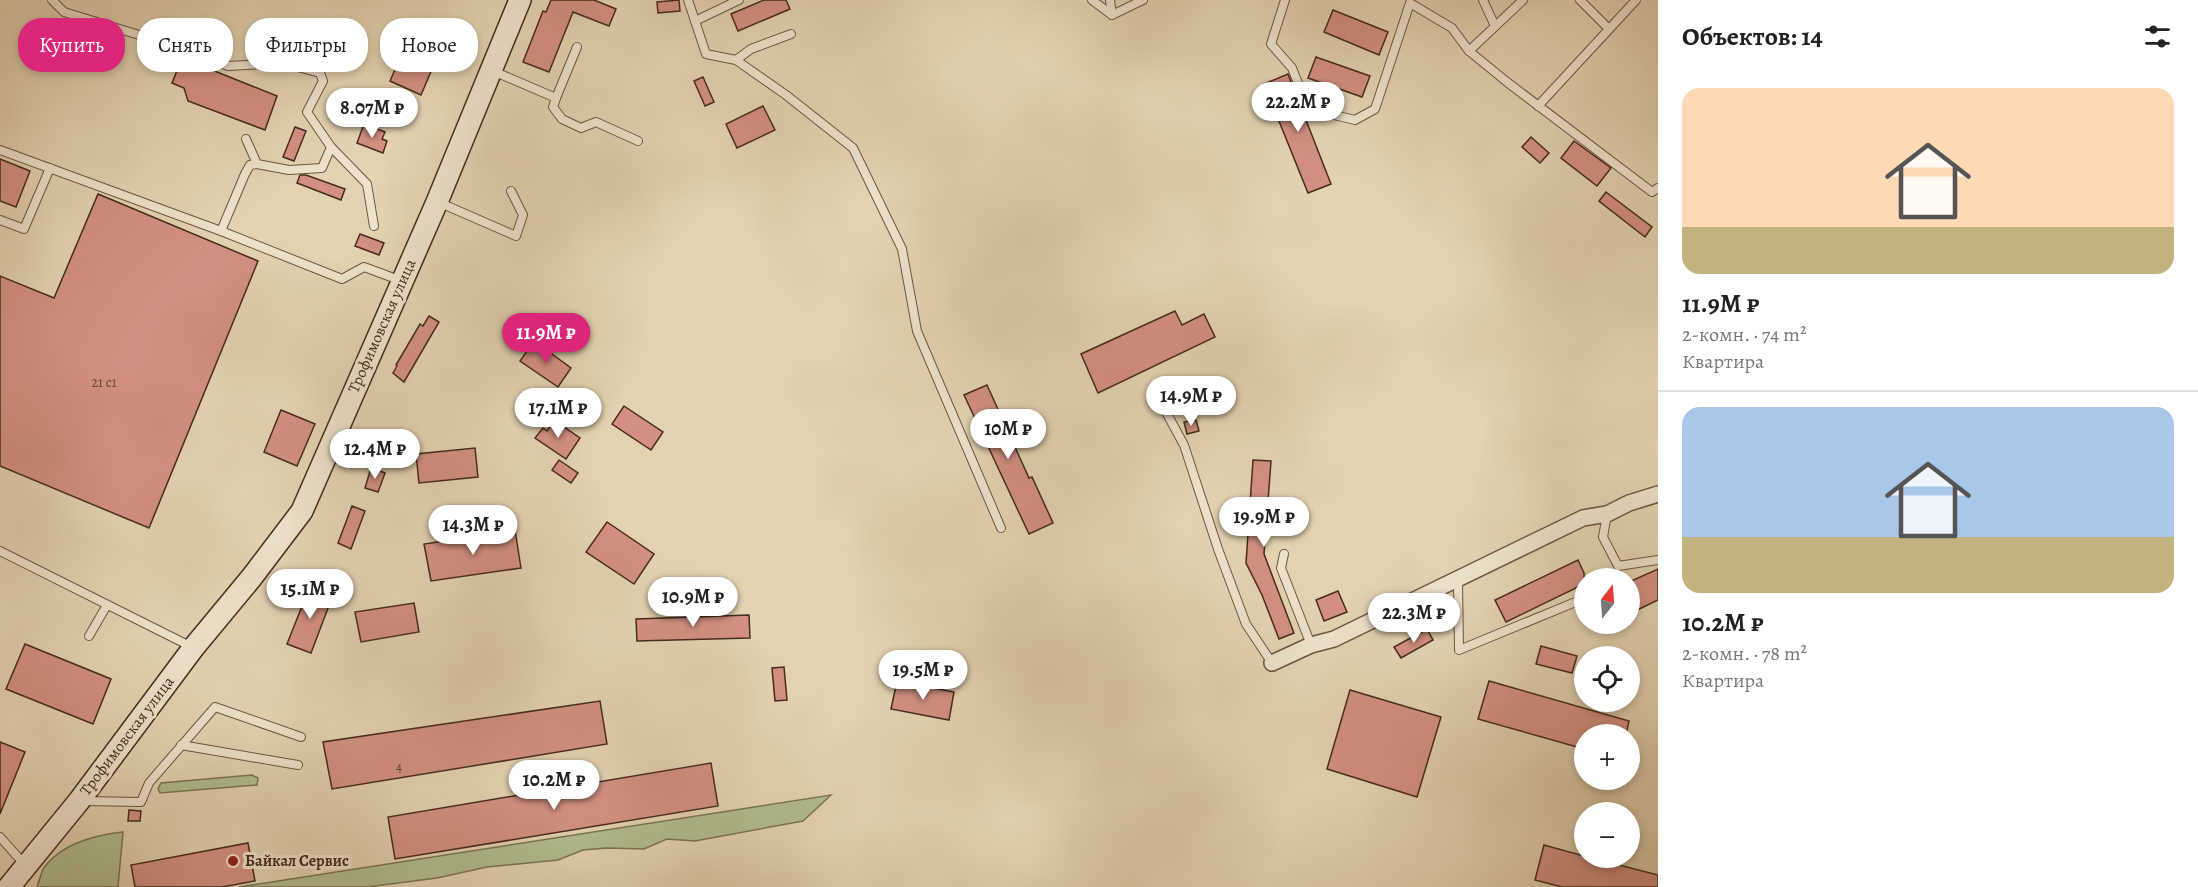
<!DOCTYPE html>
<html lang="ru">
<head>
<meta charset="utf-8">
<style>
	:root { --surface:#fff; --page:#f2f2f2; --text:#222; --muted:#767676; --line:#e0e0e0; --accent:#db2777 }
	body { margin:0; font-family:Alegreya,serif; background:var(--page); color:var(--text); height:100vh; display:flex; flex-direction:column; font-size:22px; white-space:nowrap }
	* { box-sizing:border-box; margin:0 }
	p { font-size:20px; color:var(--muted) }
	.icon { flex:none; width:33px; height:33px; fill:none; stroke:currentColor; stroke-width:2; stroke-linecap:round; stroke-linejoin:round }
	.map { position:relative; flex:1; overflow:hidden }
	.panel { display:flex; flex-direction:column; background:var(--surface); width:540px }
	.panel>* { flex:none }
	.top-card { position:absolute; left:18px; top:18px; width:570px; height:54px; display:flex; gap:12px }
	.needle { width:39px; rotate:17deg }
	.controls { position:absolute; left:1574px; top:568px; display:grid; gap:12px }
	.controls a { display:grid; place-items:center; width:66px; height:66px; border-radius:50%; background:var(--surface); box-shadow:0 3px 9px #0003; font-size:30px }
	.price { position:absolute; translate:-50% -51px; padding:0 14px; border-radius:21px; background:#fff; color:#222; font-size:20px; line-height:39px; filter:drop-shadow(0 2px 3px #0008) }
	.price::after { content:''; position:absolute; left:50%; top:36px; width:18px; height:14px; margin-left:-9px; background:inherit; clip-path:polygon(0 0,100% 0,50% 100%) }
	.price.on { background:var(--accent); color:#fff }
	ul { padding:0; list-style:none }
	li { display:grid; align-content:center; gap:12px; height:318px; padding:0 24px }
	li+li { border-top:2px solid var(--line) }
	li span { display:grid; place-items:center; height:186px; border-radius:18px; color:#555 }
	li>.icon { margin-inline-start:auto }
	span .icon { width:108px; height:108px; fill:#fffc; stroke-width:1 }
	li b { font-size:26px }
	h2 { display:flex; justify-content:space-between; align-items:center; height:72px; padding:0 24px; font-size:26px }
	.pill { padding:0 21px; border-radius:24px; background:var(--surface); box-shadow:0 3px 9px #0003; font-size:21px; line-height:54px }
	.pill.on { background:var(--accent); color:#fff }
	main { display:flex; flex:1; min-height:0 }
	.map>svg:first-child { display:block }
	.green { fill:#b1bd8e; stroke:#7a7456; stroke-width:1.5 }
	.building { fill:#d39082; stroke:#442b1d; stroke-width:1.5 }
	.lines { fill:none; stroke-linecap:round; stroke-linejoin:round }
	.lane-casing { stroke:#6c5542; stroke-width:10 }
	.street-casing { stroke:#6c5542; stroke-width:18 }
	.secondary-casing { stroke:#442b1d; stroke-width:24 }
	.lane { stroke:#ede2cc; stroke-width:8 }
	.street { stroke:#ede2cc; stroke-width:15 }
	.secondary { stroke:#ede2cc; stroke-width:21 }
	.poi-dot { fill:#8f2418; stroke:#ede2cc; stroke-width:2 }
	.labels { text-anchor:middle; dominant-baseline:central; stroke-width:6; stroke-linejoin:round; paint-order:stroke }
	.number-label { font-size:14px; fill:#684436 }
	.street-label { font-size:16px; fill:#442b1d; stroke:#ede2cc }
	.poi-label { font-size:16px; font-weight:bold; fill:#442b1d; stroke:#ede2cc; text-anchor:start }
</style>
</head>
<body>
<main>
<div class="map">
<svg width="1658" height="887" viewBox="0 0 1658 887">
	<rect width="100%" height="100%" fill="#e3d3b1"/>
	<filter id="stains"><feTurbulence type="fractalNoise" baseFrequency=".00333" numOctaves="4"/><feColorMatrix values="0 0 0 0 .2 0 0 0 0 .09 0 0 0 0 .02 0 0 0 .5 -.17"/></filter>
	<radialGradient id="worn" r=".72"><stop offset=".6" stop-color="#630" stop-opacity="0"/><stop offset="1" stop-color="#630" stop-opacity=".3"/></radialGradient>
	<g class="green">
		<path d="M 252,775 L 258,778 L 257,785 L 160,793 L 158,789 L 161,783 Z"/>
		<path d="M 831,795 L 803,821 L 695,841 L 667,839 L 644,849 L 607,848 L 583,850 L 558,860 L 487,867 L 437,878 L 367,887 L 239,887 Z"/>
		<path d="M 123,832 L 118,887 L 37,887 C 40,880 41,870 46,865 C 64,843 96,835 123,832 Z"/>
	</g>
	<g class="building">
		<path d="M 551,0 L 594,0 L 616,9 L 609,26 L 573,12 L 549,72 L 523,62 L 543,11 L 546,12 Z"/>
		<path d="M 679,0 L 680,11 L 658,13 L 657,2 Z"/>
		<path d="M 764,0 L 786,0 L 790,9 L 738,31 L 731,14 Z"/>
		<path d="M 1333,10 L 1388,32 L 1379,55 L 1324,32 Z"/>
		<path d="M 416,21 L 447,34 L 421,95 L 390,81 Z"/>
		<path d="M 1316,57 L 1370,76 L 1362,97 L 1308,78 Z"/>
		<path d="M 182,58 L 277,96 L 265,130 L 188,101 L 184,88 L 172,83 Z"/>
		<path d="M 1288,74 L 1331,184 L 1308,193 L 1264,84 Z"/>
		<path d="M 703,77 L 714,102 L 705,106 L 694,81 Z"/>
		<path d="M 763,106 L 775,130 L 737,148 L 726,124 Z"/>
		<path d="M 364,124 L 385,132 L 382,139 L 387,141 L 383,153 L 357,143 Z"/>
		<path d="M 295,127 L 306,131 L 294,161 L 283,157 Z"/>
		<path d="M 1531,137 L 1549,153 L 1540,163 L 1522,147 Z"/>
		<path d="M 1574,141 L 1611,168 L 1597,186 L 1561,158 Z"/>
		<path d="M 0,159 L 30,171 L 16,207 L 0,201 Z"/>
		<path d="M 300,175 L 306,175 L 345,189 L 341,200 L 297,183 Z"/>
		<path d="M 1606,192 L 1652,227 L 1645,237 L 1599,201 Z"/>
		<path d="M 98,194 L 258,261 L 149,528 L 0,466 L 0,276 L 54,298 Z"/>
		<path d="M 360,234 L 384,243 L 379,255 L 355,246 Z"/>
		<path d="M 1175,311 L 1182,325 L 1204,314 L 1215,337 L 1098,393 L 1081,354 Z"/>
		<path d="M 429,316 L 439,322 L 404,382 L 393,373 L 397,366 L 396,365 L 420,324 L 423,326 Z"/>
		<path d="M 534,341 L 571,368 L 558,387 L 520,361 Z"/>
		<path d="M 987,385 L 1029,478 L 1032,477 L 1053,523 L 1029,534 L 964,395 Z"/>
		<path d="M 624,406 L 663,432 L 651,450 L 612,424 Z"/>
		<path d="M 281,410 L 315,424 L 297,466 L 264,452 Z"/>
		<path d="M 554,420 L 580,438 L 566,459 L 535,438 L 543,428 L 547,431 Z"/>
		<path d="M 1196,420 L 1199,431 L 1187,434 L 1184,422 Z"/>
		<path d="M 475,448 L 478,477 L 419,483 L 416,454 Z"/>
		<path d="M 559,460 L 578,473 L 571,483 L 552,470 Z"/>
		<path d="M 1253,460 L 1271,461 L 1264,554 L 1294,633 L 1279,639 L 1262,595 L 1246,563 Z"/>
		<path d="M 371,468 L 385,473 L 378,492 L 365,488 Z"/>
		<path d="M 352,506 L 365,511 L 351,549 L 338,543 Z"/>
		<path d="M 607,522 L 654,554 L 634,584 L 586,552 Z"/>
		<path d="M 515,530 L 521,568 L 431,581 L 424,544 Z"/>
		<path d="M 1578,560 L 1584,573 L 1584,584 L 1506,622 L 1495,600 Z"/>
		<path d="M 1658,569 L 1658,600 L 1629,614 L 1629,582 Z"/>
		<path d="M 310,586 L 333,595 L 311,653 L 287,644 Z"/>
		<path d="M 1338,591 L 1347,612 L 1324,621 L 1316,600 Z"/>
		<path d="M 414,603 L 419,632 L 361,642 L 355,612 Z"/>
		<path d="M 749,615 L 750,638 L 637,641 L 636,619 Z"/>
		<path d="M 1427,629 L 1433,640 L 1401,658 L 1394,647 Z"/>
		<path d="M 25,644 L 111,679 L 93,724 L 6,689 Z"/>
		<path d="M 1541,646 L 1577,656 L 1572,673 L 1536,664 Z"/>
		<path d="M 784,667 L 787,700 L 775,701 L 772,668 Z"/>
		<path d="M 897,681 L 954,692 L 949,720 L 891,709 Z"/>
		<path d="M 1489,681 L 1629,721 L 1626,735 L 1584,735 L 1584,749 L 1478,719 Z"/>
		<path d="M 1350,690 L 1441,717 L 1417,797 L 1327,769 Z"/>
		<path d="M 600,701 L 607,744 L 332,789 L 323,742 Z"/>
		<path d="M 0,742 L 25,752 L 0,814 Z"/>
		<path d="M 711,763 L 718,806 L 395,859 L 388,817 Z"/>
		<path d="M 129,810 L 141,811 L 140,821 L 128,821 Z"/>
		<path d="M 248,843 L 255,881 L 222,887 L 135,887 L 131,865 Z"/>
		<path d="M 1544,845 L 1584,856 L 1584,858 L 1592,858 L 1658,875 L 1658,887 L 1562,887 L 1535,880 Z"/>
	</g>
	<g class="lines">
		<g class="lane-casing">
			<g id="lane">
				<path d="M 52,0 L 64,12 L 185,49 L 228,66 L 283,63 L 320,73 L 323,81 L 307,112 L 331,147 L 322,168 L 289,170 L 257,164 L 246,139"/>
				<path d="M 688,0 L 706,54 L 736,60 L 786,95 L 853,148 L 902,249 L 917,331 L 1001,528"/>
				<path d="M 1092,0 L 1112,15 L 1143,0"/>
				<path d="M 1110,0 L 1112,15"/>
				<path d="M 1285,0 L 1271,44 L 1292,68 L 1304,98 L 1330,114 L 1355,120 L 1375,109 L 1410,3 L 1452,28 L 1469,51"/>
				<path d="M 1483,0 L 1495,26"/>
				<path d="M 1523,0 L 1469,51 L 1507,82 L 1652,192 L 1658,188"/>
				<path d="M 1580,0 L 1609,29"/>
				<path d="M 695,21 L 739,0"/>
				<path d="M 736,60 L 751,49 L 791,34"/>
				<path d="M 493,71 L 556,98 L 577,47"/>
				<path d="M 556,98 L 553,107 L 562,119 L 581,128 L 596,122 L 638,141"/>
				<path d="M 1538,106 L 1636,0"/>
				<path d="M 331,147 L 367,184 L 374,226"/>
				<path d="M 0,150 L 221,231"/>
				<path d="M 257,164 L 250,165 L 245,174 L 221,231 L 342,279 L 364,267 L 402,281"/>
				<path d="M 438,202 L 516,236 L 523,215 L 511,191"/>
				<path d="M 0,220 L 24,229 L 50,168"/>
				<path d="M 1154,390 L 1184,445 L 1218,549 L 1246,624 L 1272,663"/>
				<path d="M 1607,514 L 1603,537 L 1618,566 L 1658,560"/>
				<path d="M 0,551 L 192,647"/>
				<path d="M 1284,554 L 1281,568 L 1311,645"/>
				<path d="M 1458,580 L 1459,650 L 1578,601"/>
				<path d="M 89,636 L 107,605"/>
				<path d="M 181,745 L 298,765"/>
				<path d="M 83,801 L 141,802 L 149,783 L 215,707 L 301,737"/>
				<path d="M 0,837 L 25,865"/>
			</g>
		</g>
		<g class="street-casing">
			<path id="street" d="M 1272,663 L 1311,645 L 1334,639 L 1583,518 L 1607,514 L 1629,503 L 1658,494"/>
		</g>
		<g class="secondary-casing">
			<path id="secondary" d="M 9,887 L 79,801 L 194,647 L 252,577 L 302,511 L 437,202 L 520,0"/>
		</g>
		<use href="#lane" class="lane"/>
		<use href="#street" class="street"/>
		<use href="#secondary" class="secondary"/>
	</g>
	<circle class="poi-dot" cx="233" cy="861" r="6"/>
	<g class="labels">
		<g class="number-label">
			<text x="104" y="382">21 с1</text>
			<text x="399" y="766">4</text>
		</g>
		<g class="street-label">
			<text transform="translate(382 326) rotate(-66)">Трофимовская улица</text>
			<text transform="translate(127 736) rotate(-53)">Трофимовская улица</text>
		</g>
		<g class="poi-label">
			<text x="245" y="861">Байкал Сервис</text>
		</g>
	</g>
	<rect width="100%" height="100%" filter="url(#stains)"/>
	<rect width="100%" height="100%" fill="url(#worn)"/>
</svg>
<div class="controls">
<a><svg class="needle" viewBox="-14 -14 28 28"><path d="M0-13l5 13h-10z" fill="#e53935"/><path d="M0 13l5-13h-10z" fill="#767676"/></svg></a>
<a><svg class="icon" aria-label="locate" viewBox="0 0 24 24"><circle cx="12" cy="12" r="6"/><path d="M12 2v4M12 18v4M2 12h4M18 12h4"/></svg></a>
<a>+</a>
<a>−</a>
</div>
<b class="price" style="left:1298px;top:133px">22.2M ₽</b>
<b class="price" style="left:372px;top:139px">8.07M ₽</b>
<b class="price on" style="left:546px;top:364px">11.9M ₽</b>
<b class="price" style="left:1191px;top:427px">14.9M ₽</b>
<b class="price" style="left:558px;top:439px">17.1M ₽</b>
<b class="price" style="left:1008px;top:460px">10M ₽</b>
<b class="price" style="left:375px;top:480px">12.4M ₽</b>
<b class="price" style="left:1264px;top:548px">19.9M ₽</b>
<b class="price" style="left:473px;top:556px">14.3M ₽</b>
<b class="price" style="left:310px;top:620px">15.1M ₽</b>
<b class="price" style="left:693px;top:628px">10.9M ₽</b>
<b class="price" style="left:1414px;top:644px">22.3M ₽</b>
<b class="price" style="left:923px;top:701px">19.5M ₽</b>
<b class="price" style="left:554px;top:811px">10.2M ₽</b>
<div class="top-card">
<a class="pill on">Купить</a>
<a class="pill">Снять</a>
<a class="pill">Фильтры</a>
<a class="pill">Новое</a>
</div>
</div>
<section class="panel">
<h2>Объектов: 14<svg class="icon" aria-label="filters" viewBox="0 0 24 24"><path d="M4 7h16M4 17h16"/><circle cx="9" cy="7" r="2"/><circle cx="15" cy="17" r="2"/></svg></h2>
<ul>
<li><span style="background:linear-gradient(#ffd9b3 75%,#c2b280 0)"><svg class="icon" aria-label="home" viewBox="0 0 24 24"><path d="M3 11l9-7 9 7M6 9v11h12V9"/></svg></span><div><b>11.9M ₽</b><p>2-комн. · 74 m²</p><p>Квартира</p></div></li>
<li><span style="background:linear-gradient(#a9c7e8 70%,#c2b280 0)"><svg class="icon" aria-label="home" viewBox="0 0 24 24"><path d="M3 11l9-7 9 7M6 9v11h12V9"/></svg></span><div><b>10.2M ₽</b><p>2-комн. · 78 m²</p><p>Квартира</p></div></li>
</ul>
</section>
</main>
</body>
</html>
